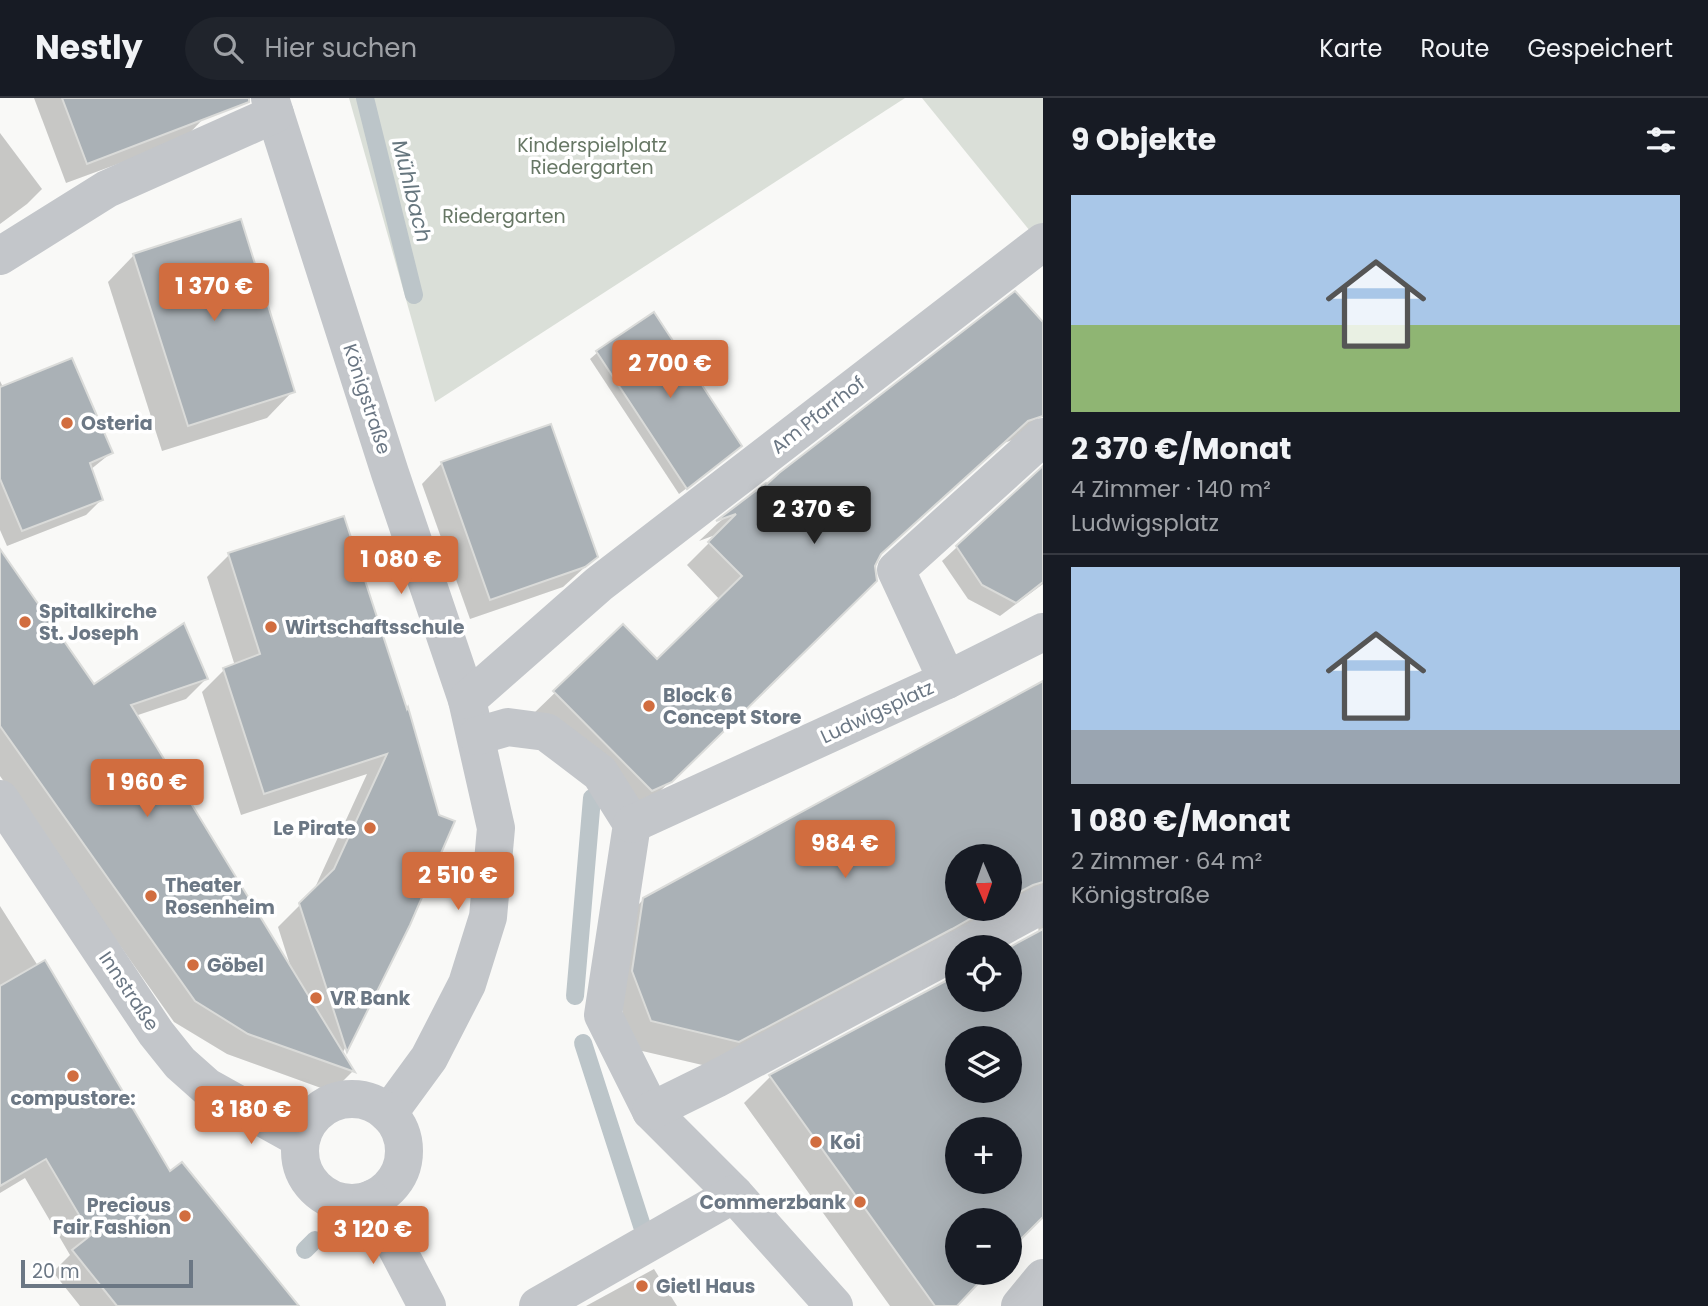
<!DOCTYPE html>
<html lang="de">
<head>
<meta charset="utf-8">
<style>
	:root { --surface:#171b24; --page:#20242c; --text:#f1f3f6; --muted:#9ea1a6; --line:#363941; --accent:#d16d3f }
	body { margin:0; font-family:Poppins,sans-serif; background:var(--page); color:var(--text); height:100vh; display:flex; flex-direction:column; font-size:26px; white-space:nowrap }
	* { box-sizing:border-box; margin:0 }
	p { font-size:23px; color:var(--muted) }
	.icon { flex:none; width:38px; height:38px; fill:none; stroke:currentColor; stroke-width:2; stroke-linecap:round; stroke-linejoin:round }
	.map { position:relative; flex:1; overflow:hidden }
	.sheet { display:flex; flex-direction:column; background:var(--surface); width:665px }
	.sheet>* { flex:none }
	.needle { width:46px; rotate:178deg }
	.buttons { position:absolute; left:945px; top:746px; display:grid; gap:14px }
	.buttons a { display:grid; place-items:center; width:77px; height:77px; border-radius:50%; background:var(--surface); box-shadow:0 7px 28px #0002; font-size:35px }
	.scale { position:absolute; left:21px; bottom:18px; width:172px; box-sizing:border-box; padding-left:7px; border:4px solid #6b7784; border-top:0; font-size:19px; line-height:24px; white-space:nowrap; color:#6b7784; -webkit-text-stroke:5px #fff; paint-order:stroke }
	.price { position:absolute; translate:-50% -60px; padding:0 16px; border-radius:7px; background:var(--accent); color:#fff; font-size:23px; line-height:46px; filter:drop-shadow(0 2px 4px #0008) }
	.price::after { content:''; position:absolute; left:50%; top:42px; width:21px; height:16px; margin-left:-10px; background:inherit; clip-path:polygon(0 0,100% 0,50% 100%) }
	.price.active { background:#222; color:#fff }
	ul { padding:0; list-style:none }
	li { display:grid; align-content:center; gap:14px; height:371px; padding:0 28px }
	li+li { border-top:2px solid var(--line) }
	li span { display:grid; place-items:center; height:217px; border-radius:0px; color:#555 }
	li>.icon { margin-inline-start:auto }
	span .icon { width:126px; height:126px; fill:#fffc; stroke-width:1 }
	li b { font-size:30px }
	h2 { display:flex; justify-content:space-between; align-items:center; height:84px; padding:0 28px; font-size:30px }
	header { display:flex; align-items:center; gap:42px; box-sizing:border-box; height:98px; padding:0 35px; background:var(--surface); border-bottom:2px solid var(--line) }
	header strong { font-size:33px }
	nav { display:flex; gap:38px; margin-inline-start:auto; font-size:24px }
	.search { width:490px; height:63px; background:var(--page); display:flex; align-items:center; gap:18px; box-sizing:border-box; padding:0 24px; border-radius:38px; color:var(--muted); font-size:26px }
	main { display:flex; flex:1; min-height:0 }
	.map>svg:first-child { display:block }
	.green { fill:#dadfd8 }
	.shadow { fill:#0003; fill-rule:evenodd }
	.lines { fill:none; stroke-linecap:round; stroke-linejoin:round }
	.stream { stroke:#bcc5c9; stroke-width:18 }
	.building { fill:#aab1b6; stroke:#dadbd9; stroke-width:2; fill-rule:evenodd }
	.minor { stroke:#c3c6ca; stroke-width:38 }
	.poi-dot { fill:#d16d3f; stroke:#fff; stroke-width:2.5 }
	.labels { text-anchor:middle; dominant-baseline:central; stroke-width:7; stroke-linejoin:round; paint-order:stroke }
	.park-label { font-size:19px; fill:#677765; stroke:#fff }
	.street-label { font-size:19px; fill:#6b7784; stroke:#fff }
	.poi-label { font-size:19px; font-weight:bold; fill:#6b7784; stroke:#fff; text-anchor:start }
	.water-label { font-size:21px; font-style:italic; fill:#67777f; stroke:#fff }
</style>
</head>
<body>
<header>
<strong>Nestly</strong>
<div class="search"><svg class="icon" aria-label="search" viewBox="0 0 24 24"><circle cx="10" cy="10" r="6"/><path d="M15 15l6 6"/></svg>Hier suchen</div>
<nav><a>Karte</a><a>Route</a><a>Gespeichert</a></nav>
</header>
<main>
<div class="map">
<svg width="1043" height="1208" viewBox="0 0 1043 1208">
	<rect width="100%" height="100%" fill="#f9f9f7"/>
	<g class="green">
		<path d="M 349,0 L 905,0 L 435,304 Z"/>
		<path d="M 922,0 L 1043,0 L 1043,149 Z"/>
	</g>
	<g class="shadow">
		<path d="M 34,0 L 195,0 L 203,21 L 183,42 L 66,85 Z"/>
		<path d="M 0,35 L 42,91 L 27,106 L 0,126 Z"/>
		<path d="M 134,157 L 293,293 L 267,320 L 162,353 L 108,184 Z"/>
		<path d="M 1043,227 L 1043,315 L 1018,340 L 1004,345 L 878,459 L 873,468 L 875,482 L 647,706 L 628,715 L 532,617 L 623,529 L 657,564 L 720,502 L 687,467 L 718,436 L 699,443 L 718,425 L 766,387 Z"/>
		<path d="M 598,254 L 733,355 L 679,396 L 590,261 Z"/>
		<path d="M 0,283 L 3,289 L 111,355 L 90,372 L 101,402 L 86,417 L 7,448 L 0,432 Z"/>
		<path d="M 442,365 L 596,459 L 563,489 L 470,521 L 422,386 Z"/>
		<path d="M 1043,370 L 1043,486 L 1000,518 L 968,501 L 942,463 Z"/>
		<path d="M 229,457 L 406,614 L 408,826 L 342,956 L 352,974 L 332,994 L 227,956 L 174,924 L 0,678 L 0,464 L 94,588 L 206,581 L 186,601 L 135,618 L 291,870 L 278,829 L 313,794 L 367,676 L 241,717 L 202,594 L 224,572 L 235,568 L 207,479 Z"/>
		<path d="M 1043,585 L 1043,1119 L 1010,1150 L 1010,1122 L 957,1122 L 957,1174 L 954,1208 L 890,1208 L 744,1005 L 770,979 L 957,879 L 957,901 L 1010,901 L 1010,851 L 1039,835 L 1037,823 L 711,969 L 625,949 L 617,828 L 644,801 ZM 957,758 L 1010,758 L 1010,810 L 957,810 ZM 957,940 L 1010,940 L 1010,992 L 957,992 ZM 957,1031 L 1010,1031 L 1010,1083 L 957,1083 Z"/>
		<path d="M 0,808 L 170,1076 L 297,1208 L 80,1208 L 53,1174 L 70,1157 L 25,1080 L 0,1095 Z"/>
		<path d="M 654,1171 L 677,1208 L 586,1208 Z"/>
	</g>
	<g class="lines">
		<g class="stream">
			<path d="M 365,0 L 414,197"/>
			<path d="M 575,898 L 592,700"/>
			<path d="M 583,945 L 642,1128"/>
			<path d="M 305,1152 L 315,1142"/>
		</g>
	</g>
	<g class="building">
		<path d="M 62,0 L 249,0 L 249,4 L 87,66 Z"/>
		<path d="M 241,121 L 295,294 L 188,328 L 133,156 Z"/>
		<path d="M 1015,193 L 1043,224 L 1043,318 L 1028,323 L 881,456 L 875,468 L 877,483 L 672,684 L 652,693 L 553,593 L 623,526 L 657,561 L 742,478 L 708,444 L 736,416 L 716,423 L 766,385 L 767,386 L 779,375 Z"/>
		<path d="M 654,214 L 742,348 L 687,391 L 596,253 Z"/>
		<path d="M 72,260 L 113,355 L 90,365 L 103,402 L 22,433 L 0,381 L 0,289 Z"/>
		<path d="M 551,326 L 598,459 L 585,469 L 490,502 L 441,364 Z"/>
		<path d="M 1043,368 L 1043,484 L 1016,505 L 982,487 L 956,448 Z"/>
		<path d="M 344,418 L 407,611 L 408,609 L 439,717 L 455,723 L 410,827 L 347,954 L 299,805 L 334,771 L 387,656 L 264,696 L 223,570 L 260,556 L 228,455 Z"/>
		<path d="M 0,451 L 94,586 L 184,525 L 208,581 L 131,607 L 355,974 L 248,936 L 195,903 L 0,628 Z"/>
		<path d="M 1043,583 L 1043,784 L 1033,787 L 1010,799 L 1010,758 L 957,758 L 957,810 L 989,810 L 952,831 L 739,944 L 651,923 L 632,873 L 643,800 Z"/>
		<path d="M 1043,831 L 1043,1119 L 1010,1152 L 1010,1122 L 957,1122 L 957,1174 L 989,1174 L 957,1208 L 935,1208 L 769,977 L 957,877 L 957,901 L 1010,901 L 1010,849 ZM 957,940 L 1010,940 L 1010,992 L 957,992 ZM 957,1031 L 1010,1031 L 1010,1083 L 957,1083 Z"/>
		<path d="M 45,862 L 170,1073 L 182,1064 L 299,1208 L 117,1208 L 72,1152 L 91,1137 L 46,1061 L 0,1088 L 0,888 Z"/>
	</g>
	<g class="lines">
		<g class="minor">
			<path d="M 270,0 L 390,375 L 467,602 L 496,730 L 488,819 L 467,886 L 429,960 L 388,1016"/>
			<path d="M 0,158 L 107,91 L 275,16"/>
			<path d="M 947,582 L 896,472 L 1043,339"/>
			<path d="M 467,602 L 599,486 L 1043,144"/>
			<path d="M 477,638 L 508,629 L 546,634 L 600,675 L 632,726 L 603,917 L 651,1013 L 734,1096 L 834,1208"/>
			<path d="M 0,701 L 156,935 L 180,965 L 207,989 L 301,1041"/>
			<path d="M 632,726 L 947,582 L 1043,534"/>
			<path d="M 964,849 L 1043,806"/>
			<circle cx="352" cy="1053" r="52"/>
			<path d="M 651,1013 L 716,981 L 957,852"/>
			<path d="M 371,1101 L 427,1208"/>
			<path d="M 538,1208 L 734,1096"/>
			<path d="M 1020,1208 L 1043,1180"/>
		</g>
	</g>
	<g class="poi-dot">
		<circle cx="67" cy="325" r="7"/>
		<circle cx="25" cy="524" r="7"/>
		<circle cx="271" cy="529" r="7"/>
		<circle cx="649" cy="608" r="7"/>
		<circle cx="370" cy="730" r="7"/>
		<circle cx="151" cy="798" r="7"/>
		<circle cx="193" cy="867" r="7"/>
		<circle cx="316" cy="900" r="7"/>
		<circle cx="73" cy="978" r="7"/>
		<circle cx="816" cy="1044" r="7"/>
		<circle cx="860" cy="1104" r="7"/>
		<circle cx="185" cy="1118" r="7"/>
		<circle cx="642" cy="1188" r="7"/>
	</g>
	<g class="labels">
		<g class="park-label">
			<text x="592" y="47">Kinderspielplatz<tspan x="592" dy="22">Riedergarten</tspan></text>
			<text x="504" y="118">Riedergarten</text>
		</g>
		<g class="street-label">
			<text transform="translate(367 301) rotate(72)">Königstraße</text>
			<text transform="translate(818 317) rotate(-38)">Am Pfarrhof</text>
			<text transform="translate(877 614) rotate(-25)">Ludwigsplatz</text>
			<text transform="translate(129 893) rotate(56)">Innstraße</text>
		</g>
		<g class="poi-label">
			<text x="81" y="325">Osteria</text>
			<text x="39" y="513">Spitalkirche<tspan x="39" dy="22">St. Joseph</tspan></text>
			<text x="285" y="529">Wirtschaftsschule</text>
			<text x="663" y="597">Block 6<tspan x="663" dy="22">Concept Store</tspan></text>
			<text x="356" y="730" text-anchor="end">Le Pirate</text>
			<text x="165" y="787">Theater<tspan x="165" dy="22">Rosenheim</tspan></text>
			<text x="207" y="867">Göbel</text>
			<text x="330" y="900">VR Bank</text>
			<text x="73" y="1000" text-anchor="middle">compustore:</text>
			<text x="830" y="1044">Koi</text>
			<text x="846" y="1104" text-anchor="end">Commerzbank</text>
			<text x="171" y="1107" text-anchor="end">Precious<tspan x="171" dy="22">Fair Fashion</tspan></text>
			<text x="656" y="1188">Gietl Haus</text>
		</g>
		<g class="water-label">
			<text transform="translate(412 93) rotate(76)">Mühlbach</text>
		</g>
	</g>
</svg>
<div class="buttons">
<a><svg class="needle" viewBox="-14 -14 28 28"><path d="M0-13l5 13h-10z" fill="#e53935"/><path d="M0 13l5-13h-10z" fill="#9ea1a6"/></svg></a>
<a><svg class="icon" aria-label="locate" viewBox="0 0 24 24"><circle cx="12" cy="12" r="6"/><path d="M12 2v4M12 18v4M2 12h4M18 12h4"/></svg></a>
<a><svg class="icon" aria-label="layers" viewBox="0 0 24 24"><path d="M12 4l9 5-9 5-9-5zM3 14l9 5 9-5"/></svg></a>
<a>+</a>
<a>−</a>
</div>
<div class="scale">20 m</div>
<b class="price" style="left:214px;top:225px">1 370 €</b>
<b class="price" style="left:670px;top:302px">2 700 €</b>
<b class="price active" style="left:814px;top:448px">2 370 €</b>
<b class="price" style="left:401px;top:498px">1 080 €</b>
<b class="price" style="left:147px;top:721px">1 960 €</b>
<b class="price" style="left:845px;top:782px">984 €</b>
<b class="price" style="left:458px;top:814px">2 510 €</b>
<b class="price" style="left:251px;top:1048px">3 180 €</b>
<b class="price" style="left:373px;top:1168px">3 120 €</b>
</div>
<section class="sheet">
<h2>9 Objekte<svg class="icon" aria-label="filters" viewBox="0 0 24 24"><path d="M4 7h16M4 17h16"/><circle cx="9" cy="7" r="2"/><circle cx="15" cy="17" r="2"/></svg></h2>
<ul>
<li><span style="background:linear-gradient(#a9c7e8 60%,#8fb573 0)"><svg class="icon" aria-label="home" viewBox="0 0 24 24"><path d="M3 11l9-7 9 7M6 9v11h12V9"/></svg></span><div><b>2 370 €/Monat</b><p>4 Zimmer · 140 m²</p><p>Ludwigsplatz</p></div></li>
<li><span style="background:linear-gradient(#a9c7e8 75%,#9aa5b1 0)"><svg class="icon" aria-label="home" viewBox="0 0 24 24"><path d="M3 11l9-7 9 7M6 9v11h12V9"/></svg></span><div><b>1 080 €/Monat</b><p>2 Zimmer · 64 m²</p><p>Königstraße</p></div></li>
</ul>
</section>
</main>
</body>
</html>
